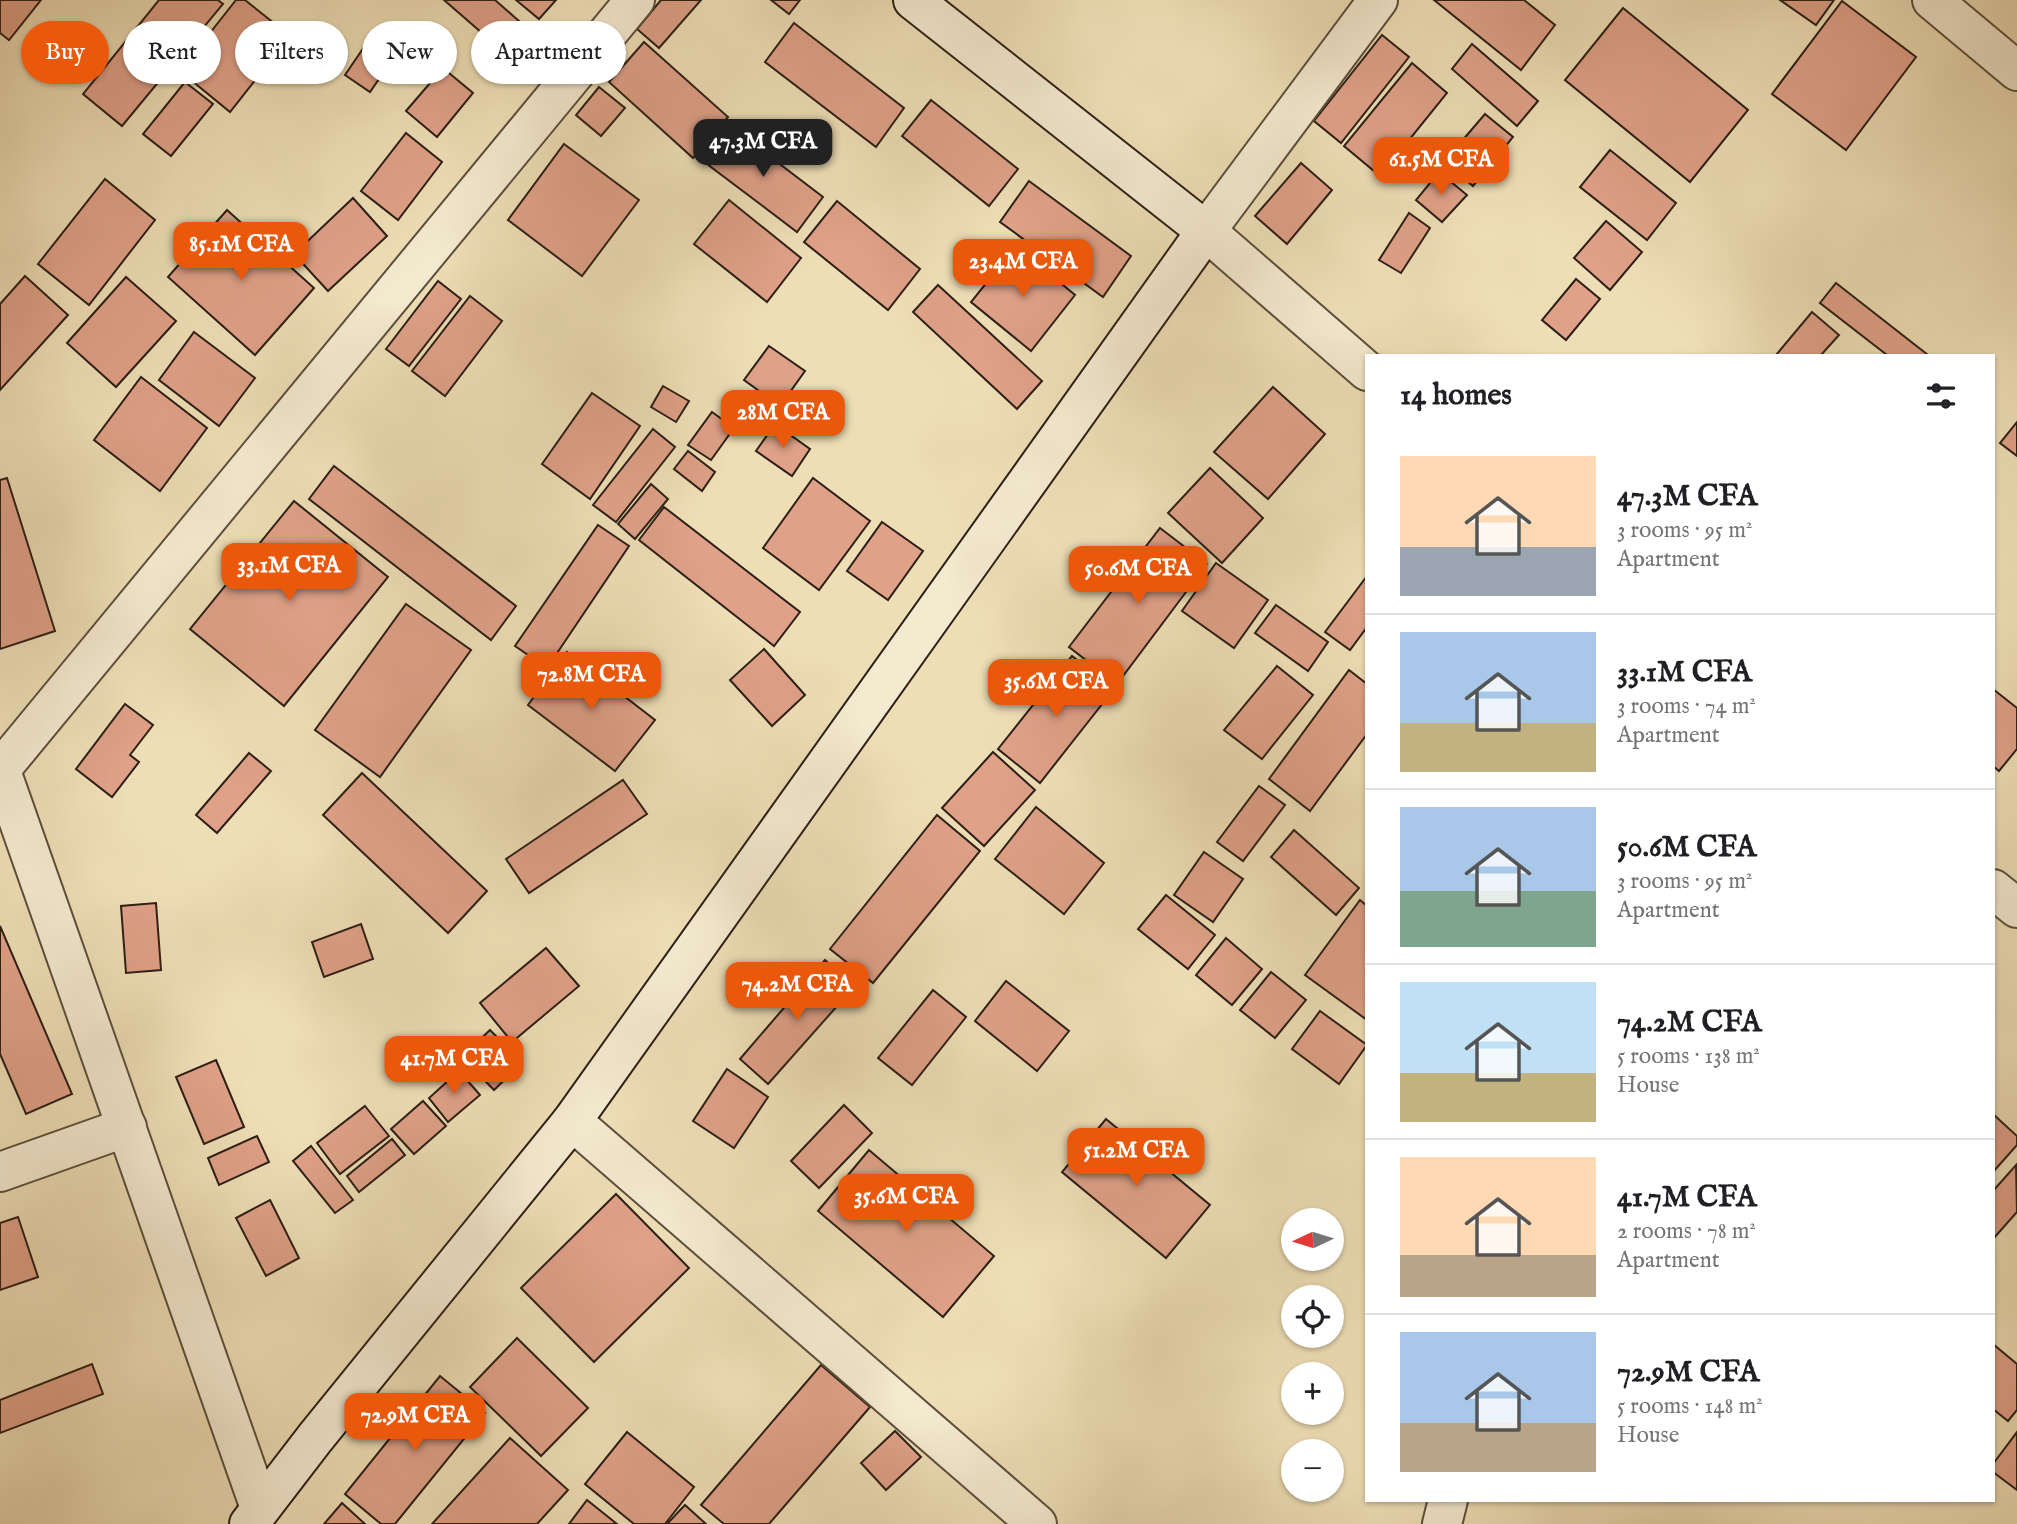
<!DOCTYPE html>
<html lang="en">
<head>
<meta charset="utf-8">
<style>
	:root { --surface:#fff; --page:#f2f2f2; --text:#202124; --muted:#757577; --line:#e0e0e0; --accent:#ea580c }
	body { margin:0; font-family:"IM FELL English",serif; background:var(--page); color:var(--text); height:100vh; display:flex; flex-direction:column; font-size:26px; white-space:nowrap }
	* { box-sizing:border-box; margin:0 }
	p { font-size:23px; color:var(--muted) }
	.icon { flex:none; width:38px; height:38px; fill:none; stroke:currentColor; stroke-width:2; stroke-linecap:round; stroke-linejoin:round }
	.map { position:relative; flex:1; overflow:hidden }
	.side { position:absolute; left:1365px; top:354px; width:630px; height:1148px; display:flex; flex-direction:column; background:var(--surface); border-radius:0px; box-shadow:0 2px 5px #0004 }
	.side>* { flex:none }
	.top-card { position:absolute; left:21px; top:21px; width:665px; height:63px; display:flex; gap:14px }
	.needle { width:46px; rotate:266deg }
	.tools { position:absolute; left:1281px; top:1208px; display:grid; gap:14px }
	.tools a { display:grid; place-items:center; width:63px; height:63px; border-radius:50%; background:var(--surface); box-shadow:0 2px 5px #0004; font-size:35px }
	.price { position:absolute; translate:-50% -60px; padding:0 16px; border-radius:14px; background:var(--accent); color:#fff; font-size:23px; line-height:46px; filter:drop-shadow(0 2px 4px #0008) }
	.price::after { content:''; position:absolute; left:50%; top:42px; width:21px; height:16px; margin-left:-10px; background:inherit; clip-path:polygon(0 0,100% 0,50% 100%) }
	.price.selected { background:#222; color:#fff }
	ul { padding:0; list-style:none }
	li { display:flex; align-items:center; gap:21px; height:175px; padding:0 35px }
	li+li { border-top:2px solid var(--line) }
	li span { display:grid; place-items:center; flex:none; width:196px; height:140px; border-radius:0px; color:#555 }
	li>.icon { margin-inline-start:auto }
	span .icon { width:84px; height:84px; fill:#fffc; stroke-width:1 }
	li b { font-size:30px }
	h2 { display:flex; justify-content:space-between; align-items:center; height:84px; padding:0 35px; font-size:30px }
	.tag { padding:0 24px; border-radius:32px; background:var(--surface); box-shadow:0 2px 5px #0004; font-size:24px; line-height:63px }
	.tag.selected { background:var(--accent); color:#fff }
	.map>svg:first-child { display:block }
	.building { fill:#dfa188; stroke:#2c1f15; stroke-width:2 }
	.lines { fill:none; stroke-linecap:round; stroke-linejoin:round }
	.street-casing { stroke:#5c4f3d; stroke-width:42 }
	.secondary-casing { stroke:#2c1f15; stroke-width:42 }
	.street { stroke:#f4ead0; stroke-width:38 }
	.secondary { stroke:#f4ead0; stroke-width:38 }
</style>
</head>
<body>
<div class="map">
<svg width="2017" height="1524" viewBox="0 0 2017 1524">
	<rect width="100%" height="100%" fill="#eedeb6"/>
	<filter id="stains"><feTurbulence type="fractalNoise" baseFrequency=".00286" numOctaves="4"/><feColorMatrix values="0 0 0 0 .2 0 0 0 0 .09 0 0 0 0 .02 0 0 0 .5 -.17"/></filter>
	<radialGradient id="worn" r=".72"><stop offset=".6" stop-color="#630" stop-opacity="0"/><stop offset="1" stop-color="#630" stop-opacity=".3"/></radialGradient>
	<g class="building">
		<path d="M 0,0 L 41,0 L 9,40 L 0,33 Z"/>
		<path d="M 159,0 L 218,0 L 223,4 L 122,126 L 83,94 Z"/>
		<path d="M 236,0 L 245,0 L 290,36 L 230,112 L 180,71 Z"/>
		<path d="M 444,0 L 495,0 L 527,28 L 505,53 Z"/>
		<path d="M 516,0 L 556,0 L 539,19 Z"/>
		<path d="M 661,0 L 701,0 L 659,48 L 637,29 Z"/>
		<path d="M 771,0 L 800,0 L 789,14 Z"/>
		<path d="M 1434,0 L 1524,0 L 1555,25 L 1521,70 Z"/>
		<path d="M 1780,0 L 1834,0 L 1816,25 Z"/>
		<path d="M 1842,1 L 1916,57 L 1846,150 L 1772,94 Z"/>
		<path d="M 1623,8 L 1748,110 L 1690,182 L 1565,80 Z"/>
		<path d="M 794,23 L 904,108 L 876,147 L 765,62 Z"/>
		<path d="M 375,31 L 400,48 L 370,92 L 345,75 Z"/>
		<path d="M 1382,35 L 1409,57 L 1341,143 L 1314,121 Z"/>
		<path d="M 644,42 L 728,117 L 693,158 L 609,82 Z"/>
		<path d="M 1472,44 L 1538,101 L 1517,126 L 1452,69 Z"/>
		<path d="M 1412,63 L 1447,93 L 1380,176 L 1344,146 Z"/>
		<path d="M 443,68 L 473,93 L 437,137 L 406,111 Z"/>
		<path d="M 185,82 L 213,104 L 171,156 L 143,134 Z"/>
		<path d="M 599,87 L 625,108 L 601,136 L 576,115 Z"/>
		<path d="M 931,100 L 1018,169 L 989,206 L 902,136 Z"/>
		<path d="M 1485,114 L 1513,137 L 1473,186 L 1444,162 Z"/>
		<path d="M 730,126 L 823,197 L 797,232 L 703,161 Z"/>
		<path d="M 406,133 L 442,162 L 398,220 L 361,191 Z"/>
		<path d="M 564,144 L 639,200 L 582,276 L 508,220 Z"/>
		<path d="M 1610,150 L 1676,203 L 1647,240 L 1580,187 Z"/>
		<path d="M 1301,163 L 1332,190 L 1287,244 L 1255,216 Z"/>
		<path d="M 1439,172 L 1467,195 L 1442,222 L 1416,200 Z"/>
		<path d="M 105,179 L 155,220 L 89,305 L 38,264 Z"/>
		<path d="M 1029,181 L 1131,256 L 1103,297 L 1000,222 Z"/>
		<path d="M 353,198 L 387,236 L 328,291 L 294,254 Z"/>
		<path d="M 729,200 L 801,258 L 767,302 L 694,244 Z"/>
		<path d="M 837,201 L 920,269 L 888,310 L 804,242 Z"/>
		<path d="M 227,210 L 314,288 L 255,355 L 168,277 Z"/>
		<path d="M 1409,213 L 1430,228 L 1401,273 L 1379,260 Z"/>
		<path d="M 1606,221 L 1642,252 L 1610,290 L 1574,258 Z"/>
		<path d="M 1016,246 L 1075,295 L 1031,351 L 971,302 Z"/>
		<path d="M 25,276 L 68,315 L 0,390 L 0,304 Z"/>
		<path d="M 126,277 L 176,321 L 116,387 L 67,343 Z"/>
		<path d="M 1576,279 L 1600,299 L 1566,340 L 1542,320 Z"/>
		<path d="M 438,281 L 461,299 L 409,366 L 386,349 Z"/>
		<path d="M 1836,283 L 1928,355 L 1887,355 L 1820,303 Z"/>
		<path d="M 938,285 L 1042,381 L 1017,409 L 913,312 Z"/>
		<path d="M 470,296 L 502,321 L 445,396 L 412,371 Z"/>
		<path d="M 1812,312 L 1839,335 L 1821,355 L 1776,355 Z"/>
		<path d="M 194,332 L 255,378 L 219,426 L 159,380 Z"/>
		<path d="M 769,346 L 805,371 L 780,406 L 744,380 Z"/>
		<path d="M 141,377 L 207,428 L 160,491 L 94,440 Z"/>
		<path d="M 663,386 L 689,401 L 676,422 L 651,407 Z"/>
		<path d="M 1273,387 L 1325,434 L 1268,499 L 1214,452 Z"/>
		<path d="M 592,393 L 640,426 L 590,499 L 542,464 Z"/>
		<path d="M 712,412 L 734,428 L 711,460 L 688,445 Z"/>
		<path d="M 2017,422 L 2017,456 L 2000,443 Z"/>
		<path d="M 775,424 L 810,449 L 792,476 L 756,451 Z"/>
		<path d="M 653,429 L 675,447 L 616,522 L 593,505 Z"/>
		<path d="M 688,451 L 715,472 L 702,491 L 674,469 Z"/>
		<path d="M 334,466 L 516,606 L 491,640 L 309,499 Z"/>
		<path d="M 1210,468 L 1263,518 L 1222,563 L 1168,513 Z"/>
		<path d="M 7,478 L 55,631 L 0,649 L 0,480 Z"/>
		<path d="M 813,478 L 870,521 L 819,590 L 763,548 Z"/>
		<path d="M 651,484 L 668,499 L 635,539 L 618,524 Z"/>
		<path d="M 294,501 L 388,577 L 284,706 L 190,629 Z"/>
		<path d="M 664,507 L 800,612 L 774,646 L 639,540 Z"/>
		<path d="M 882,522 L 923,551 L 888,600 L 847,571 Z"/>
		<path d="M 598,525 L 629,546 L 547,668 L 515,646 Z"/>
		<path d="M 1160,528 L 1207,564 L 1117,684 L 1069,647 Z"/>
		<path d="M 1216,563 L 1268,600 L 1234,648 L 1182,611 Z"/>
		<path d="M 1367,576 L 1367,627 L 1350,650 L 1325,632 Z"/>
		<path d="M 406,604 L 471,650 L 380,777 L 315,730 Z"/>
		<path d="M 1276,605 L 1328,642 L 1308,671 L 1255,633 Z"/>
		<path d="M 764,649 L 805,695 L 772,726 L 730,680 Z"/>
		<path d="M 567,652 L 655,720 L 615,771 L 528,705 Z"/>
		<path d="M 1072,656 L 1114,689 L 1040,783 L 998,749 Z"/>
		<path d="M 1277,666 L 1313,695 L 1262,759 L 1224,730 Z"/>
		<path d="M 1349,670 L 1367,684 L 1367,734 L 1310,811 L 1269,779 Z"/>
		<path d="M 1993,689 L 2017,708 L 2017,749 L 1999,771 L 1993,766 Z"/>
		<path d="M 125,704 L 153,725 L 130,755 L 139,762 L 112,797 L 76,769 Z"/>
		<path d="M 993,752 L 1035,790 L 984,846 L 942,808 Z"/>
		<path d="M 249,753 L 271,771 L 217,833 L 196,815 Z"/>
		<path d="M 362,773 L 487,891 L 448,933 L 323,815 Z"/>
		<path d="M 623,780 L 647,814 L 529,893 L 506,859 Z"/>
		<path d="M 1259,786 L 1285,805 L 1243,861 L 1217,842 Z"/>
		<path d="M 1036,807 L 1104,863 L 1064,914 L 995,859 Z"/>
		<path d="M 937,815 L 980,851 L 873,983 L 830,949 Z"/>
		<path d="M 1294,830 L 1359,888 L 1336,915 L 1271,857 Z"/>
		<path d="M 1204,852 L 1243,879 L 1213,922 L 1174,895 Z"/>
		<path d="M 1166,895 L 1215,935 L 1188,969 L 1138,929 Z"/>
		<path d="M 1360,900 L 1367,906 L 1367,1020 L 1305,975 Z"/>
		<path d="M 156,903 L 161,970 L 126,973 L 121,906 Z"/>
		<path d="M 361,924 L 373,959 L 324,977 L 312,942 Z"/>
		<path d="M 0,926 L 72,1094 L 26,1114 L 0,1054 Z"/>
		<path d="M 1226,938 L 1262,969 L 1232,1005 L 1196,975 Z"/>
		<path d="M 546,948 L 579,986 L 512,1042 L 480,1003 Z"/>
		<path d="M 825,960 L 854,987 L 768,1084 L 740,1059 Z"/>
		<path d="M 1271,972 L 1306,1000 L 1275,1038 L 1240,1010 Z"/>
		<path d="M 1006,981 L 1069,1031 L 1037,1071 L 975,1021 Z"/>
		<path d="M 933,990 L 966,1017 L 912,1085 L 878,1058 Z"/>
		<path d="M 1320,1011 L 1367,1045 L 1339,1084 L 1292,1049 Z"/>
		<path d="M 490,1030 L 522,1063 L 494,1090 L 462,1057 Z"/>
		<path d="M 216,1060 L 244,1127 L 204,1144 L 176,1077 Z"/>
		<path d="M 727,1069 L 768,1097 L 734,1148 L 693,1121 Z"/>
		<path d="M 459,1071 L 480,1095 L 448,1122 L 429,1098 Z"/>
		<path d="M 423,1101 L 446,1126 L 414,1154 L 391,1129 Z"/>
		<path d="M 844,1105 L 872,1133 L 819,1188 L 791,1161 Z"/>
		<path d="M 365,1106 L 389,1136 L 340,1174 L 317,1143 Z"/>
		<path d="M 1993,1114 L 2017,1136 L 2017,1145 L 1993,1172 Z"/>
		<path d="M 1106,1119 L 1210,1205 L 1166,1258 L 1062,1172 Z"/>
		<path d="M 257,1136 L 269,1162 L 219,1185 L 208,1158 Z"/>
		<path d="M 392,1139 L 405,1155 L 359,1192 L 347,1176 Z"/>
		<path d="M 311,1146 L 353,1200 L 335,1213 L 293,1161 Z"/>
		<path d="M 869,1150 L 994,1256 L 943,1317 L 818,1211 Z"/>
		<path d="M 2016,1165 L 2017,1212 L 1993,1239 L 1993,1191 Z"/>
		<path d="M 616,1194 L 689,1268 L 594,1362 L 521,1288 Z"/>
		<path d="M 270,1200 L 299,1258 L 266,1276 L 236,1218 Z"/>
		<path d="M 18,1217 L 38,1277 L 0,1290 L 0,1223 Z"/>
		<path d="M 517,1338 L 588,1408 L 541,1456 L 470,1387 Z"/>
		<path d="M 1993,1344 L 2017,1364 L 2017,1410 L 2008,1421 L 1993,1409 Z"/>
		<path d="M 92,1364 L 103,1394 L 0,1433 L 0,1400 Z"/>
		<path d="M 821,1365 L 870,1407 L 769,1524 L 724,1524 L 701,1505 Z"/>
		<path d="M 440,1376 L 485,1413 L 395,1524 L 381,1524 L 345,1494 Z"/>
		<path d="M 895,1431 L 921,1457 L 886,1490 L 861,1463 Z"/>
		<path d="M 627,1432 L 694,1487 L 665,1524 L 634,1524 L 585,1484 Z"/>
		<path d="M 2017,1432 L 2017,1490 L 1993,1472 L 1993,1464 Z"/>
		<path d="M 510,1438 L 568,1490 L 537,1524 L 432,1524 Z"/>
		<path d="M 587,1500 L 617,1524 L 569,1524 Z"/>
		<path d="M 342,1503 L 365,1524 L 324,1524 Z"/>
		<path d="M 685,1505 L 706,1524 L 667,1524 Z"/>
	</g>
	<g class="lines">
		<g class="street-casing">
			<g id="street">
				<path d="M 1932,0 L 2017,71"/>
				<path d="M 1367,371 L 1206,231 L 1378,0"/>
				<path d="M 0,768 L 260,1508"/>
				<path d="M 1,769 L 635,0"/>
				<path d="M 1993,889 L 2017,908"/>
				<path d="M 572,1121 L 1037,1524"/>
				<path d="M 0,1172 L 127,1127"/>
				<path d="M 1442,1524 L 1448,1500"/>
			</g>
		</g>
		<g class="secondary-casing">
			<path id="secondary" d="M 249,1524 L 315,1438 L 572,1121 L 1206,231 L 913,0"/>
		</g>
		<use href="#street" class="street"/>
		<use href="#secondary" class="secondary"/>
	</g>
	<rect width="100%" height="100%" filter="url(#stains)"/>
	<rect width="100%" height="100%" fill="url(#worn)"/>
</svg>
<div class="tools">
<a><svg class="needle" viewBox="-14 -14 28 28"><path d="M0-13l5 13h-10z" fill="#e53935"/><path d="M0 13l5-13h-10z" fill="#757577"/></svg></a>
<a><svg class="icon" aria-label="locate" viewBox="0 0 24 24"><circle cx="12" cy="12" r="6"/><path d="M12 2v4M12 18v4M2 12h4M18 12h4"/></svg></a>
<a>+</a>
<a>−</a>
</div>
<b class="price selected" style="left:763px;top:179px">47.3M CFA</b>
<b class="price" style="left:1441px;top:197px">61.5M CFA</b>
<b class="price" style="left:241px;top:282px">85.1M CFA</b>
<b class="price" style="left:1023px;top:299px">23.4M CFA</b>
<b class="price" style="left:783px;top:450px">28M CFA</b>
<b class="price" style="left:289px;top:603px">33.1M CFA</b>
<b class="price" style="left:1138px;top:606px">50.6M CFA</b>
<b class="price" style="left:591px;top:712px">72.8M CFA</b>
<b class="price" style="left:1056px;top:719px">35.6M CFA</b>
<b class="price" style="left:797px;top:1022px">74.2M CFA</b>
<b class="price" style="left:454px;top:1096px">41.7M CFA</b>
<b class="price" style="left:1136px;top:1188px">51.2M CFA</b>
<b class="price" style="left:906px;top:1234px">35.6M CFA</b>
<b class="price" style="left:415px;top:1453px">72.9M CFA</b>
<div class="top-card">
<a class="tag selected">Buy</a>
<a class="tag">Rent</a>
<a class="tag">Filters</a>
<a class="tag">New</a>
<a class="tag">Apartment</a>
</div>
<section class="side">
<h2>14 homes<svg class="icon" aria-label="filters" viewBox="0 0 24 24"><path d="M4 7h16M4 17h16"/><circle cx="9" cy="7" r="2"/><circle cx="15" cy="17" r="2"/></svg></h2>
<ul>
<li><span style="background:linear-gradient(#ffd9b3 65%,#9aa5b1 0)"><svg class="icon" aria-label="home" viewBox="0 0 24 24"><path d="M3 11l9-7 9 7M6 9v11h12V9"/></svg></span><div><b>47.3M CFA</b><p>3 rooms · 95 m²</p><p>Apartment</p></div></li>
<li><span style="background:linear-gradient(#a9c7e8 65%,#c2b280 0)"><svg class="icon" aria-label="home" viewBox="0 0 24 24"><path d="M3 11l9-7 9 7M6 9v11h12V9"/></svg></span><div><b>33.1M CFA</b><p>3 rooms · 74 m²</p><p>Apartment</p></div></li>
<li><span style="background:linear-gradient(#a9c7e8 60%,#7fa58c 0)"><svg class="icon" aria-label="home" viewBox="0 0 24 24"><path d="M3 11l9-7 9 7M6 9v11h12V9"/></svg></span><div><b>50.6M CFA</b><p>3 rooms · 95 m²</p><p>Apartment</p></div></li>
<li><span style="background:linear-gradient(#bfe0f5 65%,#c2b280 0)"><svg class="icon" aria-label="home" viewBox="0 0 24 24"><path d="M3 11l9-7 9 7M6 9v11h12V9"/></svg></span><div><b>74.2M CFA</b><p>5 rooms · 138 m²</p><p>House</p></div></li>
<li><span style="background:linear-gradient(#ffd9b3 70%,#b9a48a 0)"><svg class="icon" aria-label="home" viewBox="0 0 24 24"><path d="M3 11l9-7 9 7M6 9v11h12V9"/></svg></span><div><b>41.7M CFA</b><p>2 rooms · 78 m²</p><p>Apartment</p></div></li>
<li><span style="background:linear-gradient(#a9c7e8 65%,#b9a48a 0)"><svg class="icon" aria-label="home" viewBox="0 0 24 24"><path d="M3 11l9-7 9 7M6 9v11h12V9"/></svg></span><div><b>72.9M CFA</b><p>5 rooms · 148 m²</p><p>House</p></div></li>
</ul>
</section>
</div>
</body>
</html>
